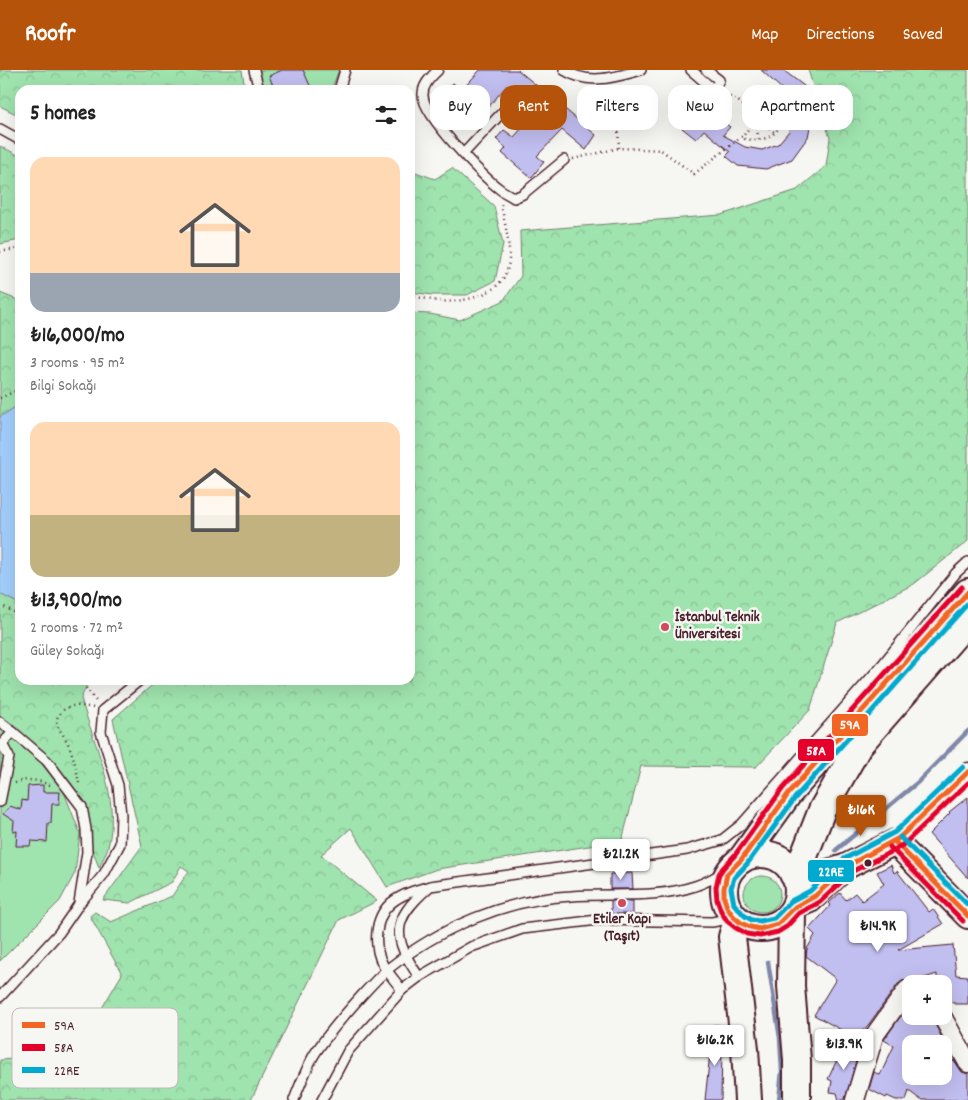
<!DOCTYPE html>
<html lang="en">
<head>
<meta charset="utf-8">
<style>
	:root { --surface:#fff; --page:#f2f2f2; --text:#222; --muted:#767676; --accent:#b45309 }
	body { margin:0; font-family:Dekko,sans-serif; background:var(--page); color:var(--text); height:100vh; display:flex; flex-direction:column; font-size:19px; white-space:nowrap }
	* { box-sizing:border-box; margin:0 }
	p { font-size:16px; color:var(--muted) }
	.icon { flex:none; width:28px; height:28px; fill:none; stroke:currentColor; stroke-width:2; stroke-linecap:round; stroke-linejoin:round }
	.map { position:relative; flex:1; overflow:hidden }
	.side { position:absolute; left:15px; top:15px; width:400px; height:600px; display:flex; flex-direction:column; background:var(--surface); border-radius:15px; box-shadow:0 5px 20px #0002 }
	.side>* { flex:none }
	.top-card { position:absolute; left:430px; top:15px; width:462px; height:45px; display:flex; gap:10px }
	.buttons { position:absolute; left:902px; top:905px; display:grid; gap:10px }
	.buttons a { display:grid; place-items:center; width:50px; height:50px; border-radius:10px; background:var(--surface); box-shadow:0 5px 20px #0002; font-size:25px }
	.price { position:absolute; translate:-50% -42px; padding:0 11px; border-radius:5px; background:#fff; color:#222; font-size:16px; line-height:32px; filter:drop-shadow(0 1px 2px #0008) }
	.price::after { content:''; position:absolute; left:50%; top:30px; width:15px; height:11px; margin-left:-8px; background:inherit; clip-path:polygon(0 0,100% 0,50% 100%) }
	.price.on { background:var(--accent); color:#fff }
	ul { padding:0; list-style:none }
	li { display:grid; align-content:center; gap:10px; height:265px; padding:0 15px }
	li span { display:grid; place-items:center; height:155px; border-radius:15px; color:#555 }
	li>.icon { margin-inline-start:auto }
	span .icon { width:90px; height:90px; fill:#fffc; stroke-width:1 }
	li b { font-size:21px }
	h2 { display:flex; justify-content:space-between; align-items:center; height:60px; padding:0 15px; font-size:21px }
	.tag { padding:0 18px; border-radius:15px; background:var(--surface); box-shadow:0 5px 20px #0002; font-size:18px; line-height:45px }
	.tag.on { background:var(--accent); color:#fff }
	header { display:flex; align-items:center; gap:30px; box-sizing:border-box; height:70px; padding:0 25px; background:var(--accent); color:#fff }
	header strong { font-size:24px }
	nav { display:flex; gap:28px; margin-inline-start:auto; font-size:18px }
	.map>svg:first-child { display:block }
	.grass { fill:#9fe3ae; stroke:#74816c }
	.forest { fill:url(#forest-crowns); stroke:#74816c }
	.water { fill:#a2cefc; stroke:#7f88a8 }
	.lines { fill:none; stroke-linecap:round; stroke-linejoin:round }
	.stream { stroke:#7f88a8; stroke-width:4.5 }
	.building { fill:#c1bef0; stroke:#4a1f2b; fill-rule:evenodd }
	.lane-casing { stroke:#4a1f2b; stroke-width:12 }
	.street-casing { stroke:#4a1f2b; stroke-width:21 }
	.secondary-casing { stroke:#4a1f2b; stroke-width:28 }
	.primary-casing { stroke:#4a1f2b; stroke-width:30 }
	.path { stroke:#4a1f2b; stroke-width:2.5; stroke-dasharray:1 4; stroke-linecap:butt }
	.lane { stroke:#f6f6f2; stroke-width:9 }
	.street { stroke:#f6f6f2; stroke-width:18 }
	.secondary { stroke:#f6f6f2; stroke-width:24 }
	.primary { stroke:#f6f6f2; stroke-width:26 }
	.bus-1-casing { stroke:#f6f6f2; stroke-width:9 }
	.bus-2-casing { stroke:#f6f6f2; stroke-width:9 }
	.bus-3-casing { stroke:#f6f6f2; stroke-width:9 }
	.bus-1 { stroke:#f26522; stroke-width:5 }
	.bus-2 { stroke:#e4002b; stroke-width:5 }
	.bus-3 { stroke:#00a9ce; stroke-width:5 }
	.poi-dot { fill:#d1495b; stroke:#f6f6f2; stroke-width:2 }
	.bus-dot { fill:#4a1f2b; stroke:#f6f6f2; stroke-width:2 }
	.labels { text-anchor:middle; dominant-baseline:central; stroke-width:5; stroke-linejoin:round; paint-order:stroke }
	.poi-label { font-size:15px; font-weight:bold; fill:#4a1f2b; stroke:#f6f6f2; text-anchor:start }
	.key { fill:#f6f6f2; stroke:#c2b6b6; stroke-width:1 }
	.key-label { font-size:14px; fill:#4a1f2b }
	.line-badge { stroke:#f6f6f2; stroke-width:2 }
	.badge-label { font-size:14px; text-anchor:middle; font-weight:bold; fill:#fff }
</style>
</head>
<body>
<header>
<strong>Roofr</strong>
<nav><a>Map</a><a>Directions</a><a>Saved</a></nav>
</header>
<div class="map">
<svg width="968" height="1030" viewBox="0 0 968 1030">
	<defs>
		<pattern id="forest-crowns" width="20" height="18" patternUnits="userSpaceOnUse" patternTransform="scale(1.25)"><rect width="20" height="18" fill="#9fe3ae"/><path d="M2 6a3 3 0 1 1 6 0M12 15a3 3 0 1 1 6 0" fill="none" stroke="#8ac296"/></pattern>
	</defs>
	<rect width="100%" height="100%" fill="#f6f6f2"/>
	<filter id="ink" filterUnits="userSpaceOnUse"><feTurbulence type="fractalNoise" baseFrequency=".02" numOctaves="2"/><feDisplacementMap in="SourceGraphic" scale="10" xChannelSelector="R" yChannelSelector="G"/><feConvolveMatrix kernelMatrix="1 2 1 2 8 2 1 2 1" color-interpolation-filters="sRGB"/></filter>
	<g filter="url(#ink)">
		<g class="grass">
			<path d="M 259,0 L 339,0 L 331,20 L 263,20 Z"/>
			<path d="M 0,657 L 35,685 L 64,722 L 80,763 L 75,803 L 60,831 L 0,891 Z"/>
			<circle cx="762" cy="824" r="18"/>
		</g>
		<g class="forest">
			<path d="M 0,0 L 242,0 L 245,20 L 20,20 L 20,46 L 0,36 Z"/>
			<path d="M 808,0 L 968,0 L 968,471 L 914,514 L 837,553 L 810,640 L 756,697 L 641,696 L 622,771 L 437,799 L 387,817 L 351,758 L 321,785 L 377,831 L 339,850 L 251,1030 L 0,1030 L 0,990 L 75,984 L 122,904 L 90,846 L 95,842 L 111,852 L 172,826 L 189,801 L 181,796 L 172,812 L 130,833 L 103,830 L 142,776 L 113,649 L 158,610 L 410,610 L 410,425 L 414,420 L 410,398 L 410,243 L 430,244 L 460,250 L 503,231 L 521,206 L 520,161 L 721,145 L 797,120 L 826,96 L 830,68 Z"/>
			<path d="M 0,76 L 20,86 L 20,170 L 0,174 Z"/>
			<path d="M 452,98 L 494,136 L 503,174 L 495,211 L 467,225 L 433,225 L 410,222 L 410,100 L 435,109 Z"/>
			<path d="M 0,223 L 20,231 L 20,334 L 0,347 Z"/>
			<path d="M 0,524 L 20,534 L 20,610 L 89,610 L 81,628 C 94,676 121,726 108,777 C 106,784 102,791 99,798 L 72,722 L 0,649 Z"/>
		</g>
		<path class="water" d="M 20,334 L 20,534 L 0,524 L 0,347 Z"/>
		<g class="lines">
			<g class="stream">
				<path d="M 836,780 L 918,712 L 968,661"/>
				<path d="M 768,892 L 780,968 L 782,1001 L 779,1030"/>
			</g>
		</g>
		<g class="building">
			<path d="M 282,0 L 303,0 L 312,20 L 275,20 L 269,6 Z"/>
			<path d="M 480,0 L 518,0 L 596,65 L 586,80 L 562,60 L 537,86 L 544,92 L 531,108 L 502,83 L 506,78 L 496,69 L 504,60 L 514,67 L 538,40 L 508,14 L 485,41 L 488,44 L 476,57 L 449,35 L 453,31 L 445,23 L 453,13 L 462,20 Z"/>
			<path d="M 761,0 L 783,0 L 804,16 L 813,42 L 808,67 L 792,89 L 766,99 L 738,96 L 726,86 L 730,82 L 704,60 L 696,69 L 682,58 L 688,49 L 675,36 L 688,22 L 702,34 L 701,35 L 730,57 L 723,65 L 745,77 L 762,80 L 778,74 L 789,61 L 793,45 L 788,30 L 781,23 L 783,20 Z"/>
			<path d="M 43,715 L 43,722 L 60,722 L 59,734 L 52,734 L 51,753 L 48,753 L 47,772 L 31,771 L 30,776 L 16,776 L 17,761 L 13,762 L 14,751 L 3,744 L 10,736 L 21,740 L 22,730 L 27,731 L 28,716 Z"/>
			<path d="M 968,727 L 968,808 L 929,764 L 950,743 L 949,742 Z"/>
			<path d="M 891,795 L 894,803 L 897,801 L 929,842 L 933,839 L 943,854 L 898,880 L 953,875 L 956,905 L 968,906 L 968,934 L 954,934 L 954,932 L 944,931 L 944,914 L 937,914 L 937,904 L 915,911 L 904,910 L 898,914 L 869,954 L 856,968 L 814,945 L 836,909 L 806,886 L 807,879 L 815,865 L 809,859 L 831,835 L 829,833 L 840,823 L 846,830 L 855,823 L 862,831 L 884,814 L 877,802 Z"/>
			<path d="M 632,803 L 633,819 L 610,819 L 610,804 Z"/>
			<rect x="611" y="831" width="22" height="13"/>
			<path d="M 911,940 L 911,946 L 931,946 L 954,992 L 954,990 L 962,1002 L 968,1004 L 968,1030 L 921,1030 L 909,1021 L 906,1030 L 896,1030 L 887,1026 L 886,1028 L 869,1019 L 874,1002 L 880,1005 L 894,976 L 884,970 L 900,947 ZM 911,974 L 944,974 L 944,1006 L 911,1006 Z"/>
			<path d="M 713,955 L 720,955 L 720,977 L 722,977 L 721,1030 L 705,1030 Z"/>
			<path d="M 845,973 L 851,980 L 861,974 L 845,1030 L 839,1030 L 837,1023 L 830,1022 L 832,1011 L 828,1009 Z"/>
		</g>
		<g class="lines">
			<g class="lane-casing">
				<g id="lane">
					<path d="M 254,0 L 259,20"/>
					<path d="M 438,0 C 431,7 422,15 423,26 C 424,46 483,107 501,120 C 505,123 510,125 514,128 L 523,124 L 564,90"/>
					<path d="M 564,0 C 589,16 615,7 641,0"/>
					<path d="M 691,0 L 714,20 L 719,10 L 706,0"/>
					<path d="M 339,20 L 345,0"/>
					<path d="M 0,59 L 20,70"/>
					<path d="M 464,83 L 510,34"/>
					<path d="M 0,652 L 13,662"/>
					<path d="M 0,732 L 9,687 L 2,674 L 13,662 L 47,691 L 82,737 L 86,759 L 87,782 L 79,833"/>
					<path d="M 419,907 C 392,867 391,850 428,818"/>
					<path d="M 402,920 C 396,912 389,904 383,895 C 373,876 374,848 391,833 C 402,824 416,820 430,816 L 687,780 L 722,770 L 742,754 L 882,595 L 956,503 L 968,492"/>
					<path d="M 0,927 L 59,863 L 79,834 L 104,804 L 120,774 L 121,745 L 118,715 L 101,662 L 103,640 L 140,610"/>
					<path d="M 294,1030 C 300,1015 306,999 314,985 C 326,966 341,949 356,932 C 366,921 376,909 388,899 C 439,858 506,829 571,826 C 612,823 656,829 695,816 C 708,812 721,804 732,797"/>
					<path d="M 322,1030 L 348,981 L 402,920 L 419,907 L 471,877 L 522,859 L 598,850 L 712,852 L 733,848"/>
				</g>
			</g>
			<g class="street-casing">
				<g id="street">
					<path d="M 895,772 L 968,702"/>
					<path d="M 942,946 L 968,993"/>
					<path d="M 855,1030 L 874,966 L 907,920 L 911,921"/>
				</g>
			</g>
			<g class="secondary-casing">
				<g id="secondary">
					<path d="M 795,808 L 821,804 L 845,797 L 895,772 L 968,846"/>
					<path d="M 794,837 L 810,830 L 845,797"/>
				</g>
			</g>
			<g class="primary-casing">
				<g id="primary">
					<circle cx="761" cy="821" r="37"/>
					<path d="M 741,790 L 789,723 L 968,522"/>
					<path d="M 793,804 L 804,786 L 822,740 L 859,675 L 968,550"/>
					<path d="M 792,842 L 791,916 L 797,990 L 797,1030"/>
					<path d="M 737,850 L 732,867 L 745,979 L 748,1030"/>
				</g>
			</g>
			<g class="path">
				<path d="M 616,17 L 619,78"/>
				<path d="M 725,25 L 737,30 L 757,47 L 744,65 L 745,69 C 772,75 792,54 775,30 L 757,47"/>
				<path d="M 758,46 L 781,45"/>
				<path d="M 757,48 L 758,70"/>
				<path d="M 758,48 L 774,62"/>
				<path d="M 573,89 L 619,78 L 661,80 L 694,104 L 744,65"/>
				<path d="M 0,182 L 20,178"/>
				<path d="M 410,226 C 424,228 442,233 456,231 C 481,228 507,218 509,190 C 510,171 504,152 501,133"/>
				<path d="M 0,328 L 20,319"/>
				<path d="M 0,535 L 20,545"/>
				<path d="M 80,610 L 96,631"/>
				<path d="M 15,713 C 27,708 37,710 50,715"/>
				<path d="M 79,713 C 76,698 73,681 65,668 C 61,661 57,658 56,650 C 65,632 77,635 94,638"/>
			</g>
			<use href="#lane" class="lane"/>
			<use href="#street" class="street"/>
			<use href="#secondary" class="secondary"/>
			<use href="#primary" class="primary"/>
			<g class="bus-1-casing">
				<g id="bus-1">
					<path d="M 968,522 L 789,723 L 741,790 L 727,804 L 724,818 L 724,828 L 727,837 L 733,846 L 741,853 L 750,857 L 760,859 L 778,854 L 795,837 L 815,826 L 849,795 L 899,768 L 968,702"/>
					<path d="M 895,772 L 968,846"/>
				</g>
			</g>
			<g class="bus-2-casing">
				<g id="bus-2">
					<path d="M 962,517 L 783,718 L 735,785 L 723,798 L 719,804 L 716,817 L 717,830 L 721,841 L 727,851 L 736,858 L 747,864 L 760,866 L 778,862 L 786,857 L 799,843 L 820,832 L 853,801 L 891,782 L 904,774 L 968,713"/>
					<path d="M 890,777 L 963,851"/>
				</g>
			</g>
			<g class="bus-3-casing">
				<g id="bus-3">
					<path d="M 963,697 L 895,762 L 844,789 L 810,821 L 791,831 L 774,848 L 760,851 L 752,850 L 745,846 L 734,834 L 731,818 L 734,808 L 747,794 L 795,728 L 968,533"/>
					<path d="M 900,767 L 968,835"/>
				</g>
			</g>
			<use href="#bus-1" class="bus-1"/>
			<use href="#bus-2" class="bus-2"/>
			<use href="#bus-3" class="bus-3"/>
		</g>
	</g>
	<g class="poi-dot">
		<circle cx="665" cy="557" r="5"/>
		<circle cx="622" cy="833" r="5"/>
	</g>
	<circle class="bus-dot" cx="868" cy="793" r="4.5"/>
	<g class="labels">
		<g class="poi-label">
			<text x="675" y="548">İstanbul Teknik<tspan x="675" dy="17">Üniversitesi</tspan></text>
			<text x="622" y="850" text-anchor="middle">Etiler Kapı<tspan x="622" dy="17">(Taşıt)</tspan></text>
		</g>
	</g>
	<rect x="12" y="938" width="166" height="80" rx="8" class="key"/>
	<rect x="22" y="952" width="23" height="6" fill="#f26522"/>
	<rect x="22" y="974" width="23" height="7" fill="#e4002b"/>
	<rect x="22" y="997" width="23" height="6" fill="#00a9ce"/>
	<g class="key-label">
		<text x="54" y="960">59A</text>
		<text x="54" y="982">58A</text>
		<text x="54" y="1005">22RE</text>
	</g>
	<g class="line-badge">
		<rect x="831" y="643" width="38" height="24" rx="5" fill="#f26522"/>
		<rect x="797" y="668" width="38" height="24" rx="5" fill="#e4002b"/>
		<rect x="807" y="789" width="48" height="24" rx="5" fill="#00a9ce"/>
	</g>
	<g class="badge-label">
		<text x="850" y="659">59A</text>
		<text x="816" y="685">58A</text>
		<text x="831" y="806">22RE</text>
	</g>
</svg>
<div class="buttons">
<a>+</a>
<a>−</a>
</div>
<b class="price on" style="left:861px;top:767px">₺16K</b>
<b class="price" style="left:621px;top:811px">₺21.2K</b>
<b class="price" style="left:878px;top:883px">₺14.9K</b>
<b class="price" style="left:715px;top:997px">₺16.2K</b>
<b class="price" style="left:844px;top:1001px">₺13.9K</b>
<div class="top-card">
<a class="tag">Buy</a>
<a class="tag on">Rent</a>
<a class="tag">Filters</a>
<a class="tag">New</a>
<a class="tag">Apartment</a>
</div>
<section class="side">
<h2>5 homes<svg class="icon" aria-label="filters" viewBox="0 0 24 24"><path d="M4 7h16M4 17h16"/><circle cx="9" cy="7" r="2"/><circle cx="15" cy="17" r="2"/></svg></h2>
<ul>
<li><span style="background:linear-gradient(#ffd9b3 75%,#9aa5b1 0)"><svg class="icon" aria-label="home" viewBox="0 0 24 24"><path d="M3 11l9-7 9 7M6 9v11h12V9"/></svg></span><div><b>₺16,000/mo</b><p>3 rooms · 95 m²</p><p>Bilgi Sokağı</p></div></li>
<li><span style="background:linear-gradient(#ffd9b3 60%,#c2b280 0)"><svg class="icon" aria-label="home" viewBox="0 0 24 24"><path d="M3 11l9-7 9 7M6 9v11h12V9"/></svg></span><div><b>₺13,900/mo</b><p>2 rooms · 72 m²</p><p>Güley Sokağı</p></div></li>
</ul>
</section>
</div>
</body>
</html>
